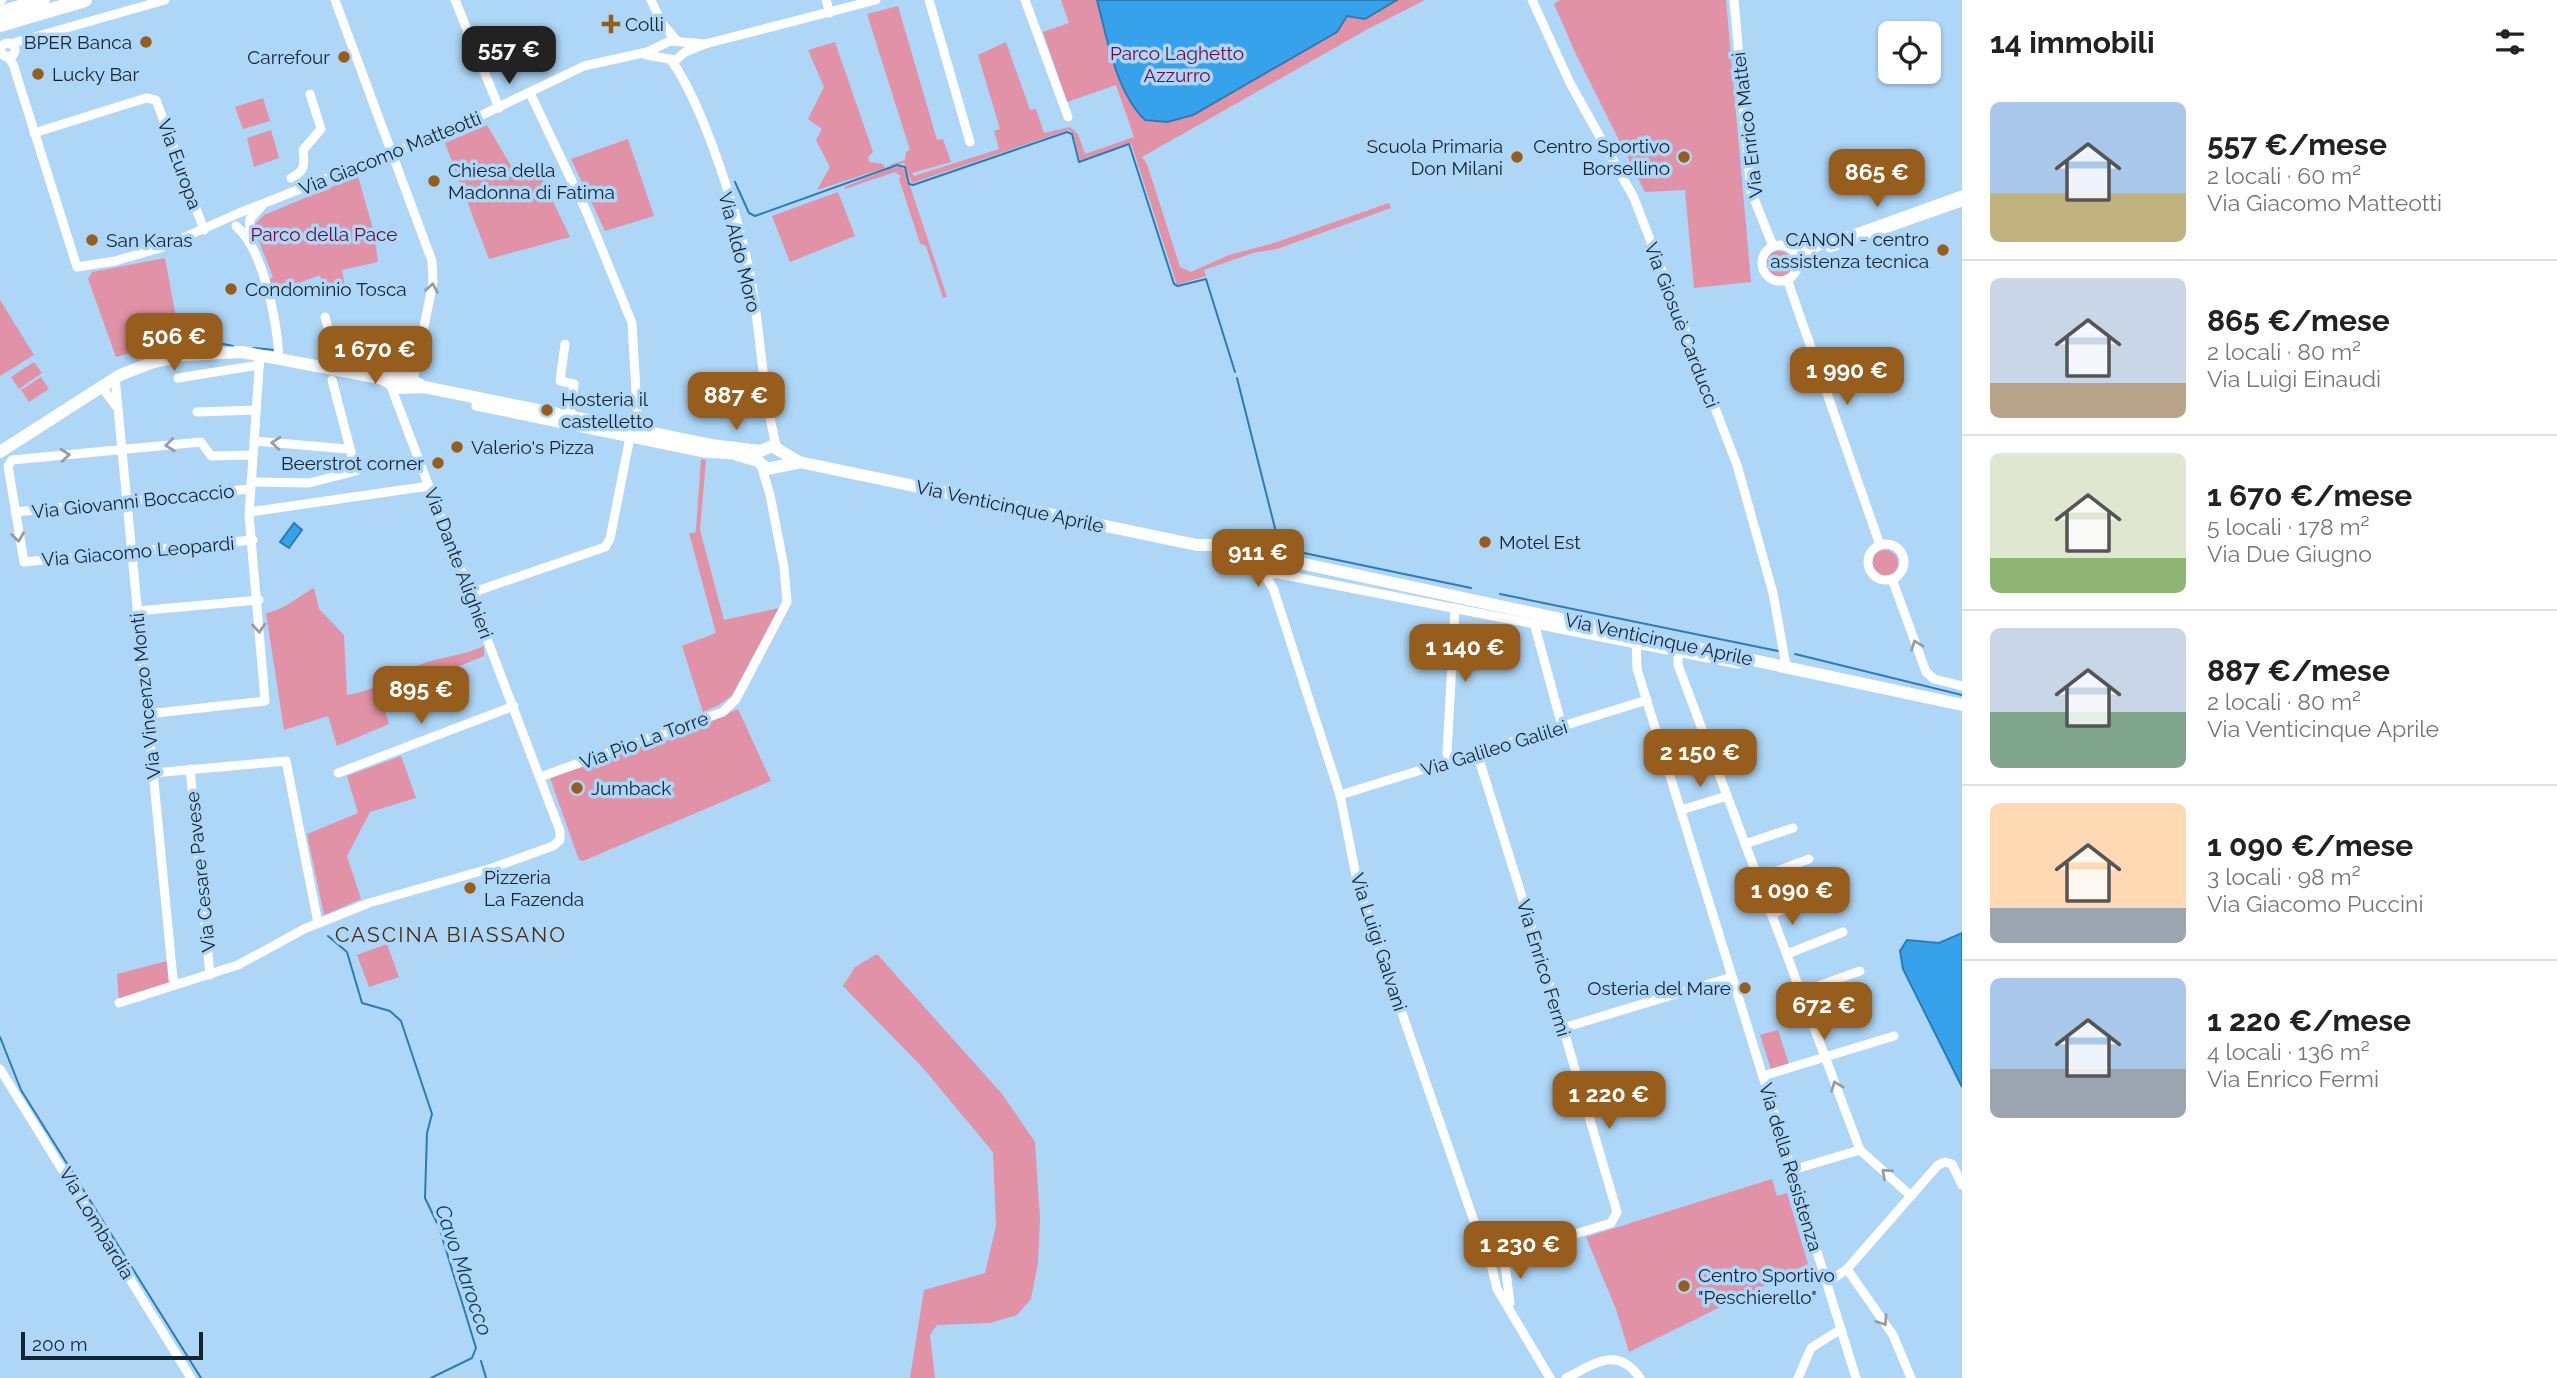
<!DOCTYPE html>
<html lang="it">
<head>
<meta charset="utf-8">
<style>
	:root { --surface:#fff; --page:#f2f2f2; --text:#222; --muted:#767676; --line:#e0e0e0; --accent:#975d1c }
	body { margin:0; font-family:Raleway,sans-serif; background:var(--page); color:var(--text); height:100vh; display:flex; flex-direction:column; font-size:26px; white-space:nowrap }
	* { box-sizing:border-box; margin:0 }
	p { font-size:23px; color:var(--muted) }
	.icon { flex:none; width:38px; height:38px; fill:none; stroke:currentColor; stroke-width:2; stroke-linecap:round; stroke-linejoin:round }
	.map { position:relative; flex:1; overflow:hidden }
	.side { display:flex; flex-direction:column; background:var(--surface); width:595px }
	.side>* { flex:none }
	.buttons { position:absolute; left:1878px; top:21px; display:grid; gap:14px }
	.buttons a { display:grid; place-items:center; width:63px; height:63px; border-radius:10px; background:var(--surface); box-shadow:0 2px 5px #0004; font-size:35px }
	.scale { position:absolute; left:21px; bottom:18px; width:182px; box-sizing:border-box; padding-left:7px; border:4px solid #152532; border-top:0; font-size:19px; line-height:24px; white-space:nowrap; color:#152532; -webkit-text-stroke:5px #add6f7; paint-order:stroke }
	.price { position:absolute; translate:-50% -60px; padding:0 16px; border-radius:14px; background:var(--accent); color:#fff; font-size:23px; line-height:46px; filter:drop-shadow(0 2px 4px #0008) }
	.price::after { content:''; position:absolute; left:50%; top:42px; width:21px; height:16px; margin-left:-10px; background:inherit; clip-path:polygon(0 0,100% 0,50% 100%) }
	.price.active { background:#222; color:#fff }
	ul { padding:0; list-style:none }
	li { display:flex; align-items:center; gap:21px; height:175px; padding:0 28px }
	li+li { border-top:2px solid var(--line) }
	li span { display:grid; place-items:center; flex:none; width:196px; height:140px; border-radius:10px; color:#555 }
	li>.icon { margin-inline-start:auto }
	span .icon { width:84px; height:84px; fill:#fffc; stroke-width:1 }
	li b { font-size:30px }
	h2 { display:flex; justify-content:space-between; align-items:center; height:84px; padding:0 28px; font-size:30px }
	main { display:flex; flex:1; min-height:0 }
	.map>svg:first-child { display:block }
	.green { fill:#e192a6 }
	.water { fill:#36a2eb; stroke:#2c7cb4; stroke-width:2 }
	.lines { fill:none; stroke-linecap:round; stroke-linejoin:round }
	.stream { stroke:#2c7cb4; stroke-width:2 }
	.minor { stroke:#fff; stroke-width:9 }
	.major { stroke:#fff; stroke-width:12 }
	.highway { stroke:#fff; stroke-width:14 }
	.oneway { stroke:#969da3 }
	.poi-dot { fill:#975d1c; stroke:#add6f7; stroke-width:2.5 }
	.labels { text-anchor:middle; dominant-baseline:central; stroke-width:7; stroke-linejoin:round; paint-order:stroke }
	.poi-label { font-size:19px; fill:#152532; stroke:#add6f7; text-anchor:start }
	.park-label { font-size:19px; fill:#740837; stroke:#add6f7 }
	.street-label { font-size:19px; fill:#152532; stroke:#add6f7 }
	.neighbourhood-label { font-size:21px; letter-spacing:2px; fill:#492c0f; stroke:#add6f7 }
	.water-label { font-size:21px; font-style:italic; fill:#143e5c; stroke:#add6f7 }
</style>
</head>
<body>
<main>
<div class="map">
<svg width="1962" height="1378" viewBox="0 0 1962 1378">
	<rect width="100%" height="100%" fill="#add6f7"/>
	<g class="green">
		<path d="M 1061,0 L 1425,0 L 1368,29 L 1142,157 L 1147,164 L 1180,267 L 1191,272 L 1229,255 L 1274,243 L 1389,203 L 1391,208 L 1277,249 L 1253,253 L 1204,270 L 1206,276 L 1177,285 L 1131,143 L 1080,160 L 1073,133 L 1068,130 L 912,183 L 904,163 L 886,166 L 905,160 L 906,152 L 910,150 L 867,14 L 898,6 L 937,140 L 943,139 L 951,162 L 912,173 L 914,176 L 999,149 L 994,131 L 1000,129 L 978,55 L 1006,42 L 1030,110 L 1036,109 L 1044,133 L 1070,127 L 1078,134 L 1085,154 L 1134,137 L 1116,85 L 1067,102 L 1043,32 L 1069,23 Z"/>
		<path d="M 1560,0 L 1726,0 L 1751,282 L 1694,288 L 1685,190 L 1645,192 L 1575,52 L 1554,4 Z"/>
		<path d="M 835,42 L 873,152 L 868,157 L 869,162 L 883,164 L 885,168 L 817,190 L 830,167 L 816,140 L 822,129 L 808,119 L 824,87 L 808,50 Z"/>
		<path d="M 263,98 L 270,121 L 243,129 L 235,107 Z"/>
		<path d="M 487,125 L 520,181 L 539,172 L 570,237 L 489,259 L 445,143 Z"/>
		<path d="M 271,130 L 279,158 L 254,167 L 247,138 Z"/>
		<path d="M 628,139 L 654,216 L 605,231 L 571,159 Z"/>
		<path d="M 893,167 L 901,166 L 905,171 L 947,297 L 943,298 L 926,246 L 920,243 L 899,179 L 901,176 L 895,172 L 845,189 L 844,187 Z"/>
		<path d="M 358,176 L 374,233 L 378,262 L 342,270 L 345,287 L 325,294 L 320,275 L 273,293 L 269,280 L 273,277 L 257,236 L 253,234 L 255,224 L 264,215 Z"/>
		<path d="M 838,192 L 855,236 L 790,262 L 772,216 Z"/>
		<circle cx="1779" cy="264" r="13"/>
		<path d="M 165,258 L 178,328 L 175,340 L 116,357 L 88,279 L 92,272 Z"/>
		<path d="M 0,300 L 34,355 L 0,376 Z"/>
		<path d="M 34,362 L 42,373 L 19,389 L 11,377 Z"/>
		<path d="M 41,377 L 49,389 L 29,402 L 21,390 Z"/>
		<path d="M 701,459 L 706,460 L 700,530 L 724,620 L 779,608 L 732,695 L 719,705 L 703,712 L 682,646 L 716,633 L 689,533 L 695,533 L 696,530 Z"/>
		<circle cx="1885" cy="563" r="13"/>
		<path d="M 314,588 L 319,609 L 344,635 L 347,695 C 382,689 391,676 422,664 C 443,656 463,656 484,646 L 484,656 L 381,698 L 389,724 L 337,746 L 328,716 L 284,730 L 266,613 C 288,608 295,598 314,588 Z"/>
		<path d="M 738,709 L 771,781 L 583,861 L 579,860 L 550,778 L 656,740 L 661,743 L 698,729 L 700,725 Z"/>
		<path d="M 401,756 L 416,798 L 370,812 L 347,856 L 361,899 L 324,915 L 307,834 L 358,813 L 347,776 Z"/>
		<path d="M 387,944 L 399,977 L 369,987 L 357,955 Z"/>
		<path d="M 877,954 L 1002,1094 L 1035,1142 L 1040,1219 L 1038,1263 L 1031,1299 L 1017,1315 L 990,1323 L 937,1325 L 930,1335 L 935,1378 L 910,1378 L 924,1290 L 985,1273 L 996,1226 L 993,1152 L 923,1068 L 843,986 L 855,967 Z"/>
		<path d="M 171,960 L 175,982 L 119,1003 L 117,974 Z"/>
		<path d="M 1778,1030 L 1789,1064 L 1771,1069 L 1760,1035 Z"/>
		<path d="M 1772,1179 L 1777,1196 L 1787,1193 L 1808,1264 L 1629,1352 L 1616,1309 L 1586,1237 Z"/>
	</g>
	<g class="water">
		<path d="M 1097,0 L 1397,0 L 1365,19 L 1347,16 L 1337,32 L 1193,115 L 1167,122 L 1145,120 C 1116,92 1107,38 1097,0 Z"/>
		<path d="M 294,523 L 302,530 L 289,548 L 280,542 Z"/>
		<path d="M 1962,933 L 1962,1087 L 1903,969 L 1900,951 L 1907,940 L 1939,943 Z"/>
	</g>
	<g class="lines">
		<g class="stream">
			<path d="M 735,182 L 749,213 L 755,216 L 897,165 L 905,167 L 909,184 L 913,185 L 1067,132 L 1072,134 L 1079,162 L 1129,144 L 1174,284 L 1178,286 L 1206,279 L 1235,372"/>
			<path d="M 181,335 L 233,346"/>
			<path d="M 253,348 L 275,350"/>
			<path d="M 1237,378 L 1280,548 L 1471,588"/>
			<path d="M 1500,594 L 1778,651"/>
			<path d="M 1795,654 L 1962,695"/>
			<path d="M 328,936 L 347,952 L 362,1003 L 390,1011 L 401,1021 L 432,1114 L 427,1133 L 425,1198 L 439,1227 L 476,1348 L 472,1358 L 431,1378"/>
			<path d="M 0,1037 L 21,1090 L 201,1378"/>
			<path d="M 481,1361 L 486,1378"/>
		</g>
		<g class="minor">
			<path d="M 335,0 L 432,261 L 433,282 L 412,386"/>
			<path d="M 455,0 L 499,108"/>
			<path d="M 651,0 L 661,22 L 676,40"/>
			<path d="M 826,0 L 830,13"/>
			<path d="M 929,0 L 970,142"/>
			<path d="M 1025,0 L 1068,117"/>
			<path d="M 1532,0 L 1570,83 L 1634,198 L 1737,465 L 1773,593 L 1786,666"/>
			<path d="M 1734,0 L 1751,191 L 1773,246"/>
			<path d="M 0,1 L 2,0"/>
			<circle cx="8" cy="50" r="7"/>
			<path d="M 10,44 L 165,0"/>
			<path d="M 646,55 L 676,60 L 685,52 L 705,44 L 876,0"/>
			<path d="M 7,56 L 13,64 L 77,267 L 115,261 L 160,248 L 239,213 L 453,129 L 584,66 L 647,52 L 670,41 L 705,44"/>
			<path d="M 671,60 C 705,107 742,227 752,285 C 761,340 763,396 777,449"/>
			<path d="M 530,93 L 587,213 L 632,323 L 637,409"/>
			<path d="M 34,133 L 146,98 L 156,100 L 204,230"/>
			<path d="M 291,178 C 305,171 305,165 303,150 L 321,129 L 310,94"/>
			<path d="M 236,226 C 264,250 277,322 279,358"/>
			<path d="M 249,240 L 250,219 L 261,207"/>
			<circle cx="1780" cy="263" r="18"/>
			<path d="M 1830,248 L 1962,202"/>
			<path d="M 1792,250 L 1806,251 L 1962,195"/>
			<path d="M 1797,263 L 1814,254"/>
			<path d="M 1787,279 L 1880,545"/>
			<path d="M 325,317 L 334,348 L 333,369"/>
			<path d="M 565,344 L 560,381 L 574,384 L 570,416"/>
			<path d="M 115,378 L 173,979 L 177,984"/>
			<path d="M 178,378 L 259,365"/>
			<path d="M 101,386 L 116,406"/>
			<path d="M 477,397 L 476,406 L 704,453 L 735,455"/>
			<path d="M 197,412 L 256,410"/>
			<path d="M 254,441 L 348,449"/>
			<path d="M 253,455 L 211,456 L 201,442 L 12,460 L 8,466 L 24,562 L 253,540"/>
			<path d="M 251,482 L 309,483 L 356,471 L 332,380"/>
			<path d="M 15,512 L 250,489"/>
			<path d="M 250,512 L 429,486"/>
			<circle cx="1886" cy="562" r="18"/>
			<path d="M 1274,573 L 1738,664 L 1742,657"/>
			<path d="M 1264,574 L 1273,588 L 1340,795 L 1358,886 L 1369,918 L 1484,1250 L 1489,1256 L 1499,1257 L 1611,1223 L 1617,1212 L 1563,1028 L 1477,753"/>
			<path d="M 1892,579 L 1926,672 L 1934,679 L 1962,686"/>
			<path d="M 471,593 L 605,547 L 610,539 L 630,437"/>
			<path d="M 137,611 L 259,600"/>
			<path d="M 1534,623 L 1562,726"/>
			<path d="M 1636,634 L 1637,669 L 1856,1378"/>
			<path d="M 1678,653 L 1678,665 L 1860,1150 L 1911,1196"/>
			<path d="M 147,714 L 265,701 L 249,515 L 260,355"/>
			<path d="M 1449,761 L 1447,753 L 1455,608"/>
			<path d="M 190,769 L 210,975"/>
			<path d="M 153,773 L 286,761 L 318,923"/>
			<path d="M 338,773 L 514,706"/>
			<path d="M 540,777 L 723,712 L 736,699 L 787,602 L 784,567 L 770,495 L 761,465"/>
			<path d="M 1340,795 L 1647,700"/>
			<path d="M 1681,810 L 1727,796"/>
			<path d="M 1745,844 L 1793,828"/>
			<path d="M 1758,878 L 1809,859"/>
			<path d="M 1771,914 L 1827,893"/>
			<path d="M 1787,954 L 1843,932"/>
			<path d="M 1801,992 L 1860,971"/>
			<path d="M 119,1003 L 238,965 L 304,929 L 369,903 L 492,868 L 553,846 L 560,840 L 560,831 L 390,384"/>
			<path d="M 1563,1028 L 1732,977"/>
			<path d="M 0,1069 L 191,1378"/>
			<path d="M 1763,1076 L 1894,1036"/>
			<path d="M 1792,1170 L 1860,1150"/>
			<path d="M 1489,1256 L 1497,1289 L 1550,1378"/>
			<path d="M 1504,1257 L 1510,1303"/>
			<path d="M 1847,1269 L 1893,1335 L 1911,1378"/>
			<path d="M 1827,1283 L 1847,1269 L 1938,1165 L 1945,1162 L 1952,1164 L 1962,1185"/>
			<path d="M 1566,1378 C 1595,1364 1617,1345 1640,1378"/>
			<path d="M 1798,1378 L 1811,1348 L 1841,1329"/>
		</g>
		<g class="major">
			<path d="M 380,378 L 399,388 L 424,387 L 711,445 L 760,451"/>
			<path d="M 760,451 L 772,446 L 799,462 L 1197,545 L 1232,545 L 1297,559"/>
			<path d="M 0,452 L 120,375 L 151,363 L 184,355 L 242,352 L 380,378 L 406,377 L 424,387"/>
			<path d="M 737,455 L 758,461 L 767,469 L 797,463"/>
			<path d="M 1265,551 L 1258,556 L 1256,563 L 1266,574 C 1278,574 1283,562 1295,562 L 1962,705"/>
		</g>
		<g class="highway">
			<path d="M 0,13 L 43,0"/>
			<path d="M 0,25 L 85,0"/>
		</g>
	</g>
	<defs><path id="oneway-chevron" d="M-2-3.5L2.5 0L-2 3.5" fill="none" stroke-width="1.6" stroke-linecap="round" stroke-linejoin="round" transform="scale(1.75)"/></defs>
	<g class="oneway">
		<use href="#oneway-chevron" transform="translate(432 288) rotate(-80)"/>
		<use href="#oneway-chevron" transform="translate(276 443) rotate(-175)"/>
		<use href="#oneway-chevron" transform="translate(170 445) rotate(174)"/>
		<use href="#oneway-chevron" transform="translate(65 455) rotate(-5)"/>
		<use href="#oneway-chevron" transform="translate(18 537) rotate(82)"/>
		<use href="#oneway-chevron" transform="translate(259 628) rotate(85)"/>
		<use href="#oneway-chevron" transform="translate(1916 645) rotate(-110)"/>
		<use href="#oneway-chevron" transform="translate(1836 1086) rotate(-111)"/>
		<use href="#oneway-chevron" transform="translate(1886 1173) rotate(-138)"/>
		<use href="#oneway-chevron" transform="translate(1883 1321) rotate(56)"/>
	</g>
	<g class="poi-dot">
		<path d="M607.5 13.5h7v7h7v7h-7v7h-7v-7h-7v-7h7z"/>
		<circle cx="146" cy="42" r="7"/>
		<circle cx="344" cy="57" r="7"/>
		<circle cx="38" cy="74" r="7"/>
		<circle cx="1517" cy="157" r="7"/>
		<circle cx="1684" cy="157" r="7"/>
		<circle cx="434" cy="181" r="7"/>
		<circle cx="92" cy="240" r="7"/>
		<circle cx="1943" cy="250" r="7"/>
		<circle cx="231" cy="289" r="7"/>
		<circle cx="547" cy="410" r="7"/>
		<circle cx="457" cy="447" r="7"/>
		<circle cx="438" cy="463" r="7"/>
		<circle cx="1485" cy="542" r="7"/>
		<circle cx="577" cy="788" r="7"/>
		<circle cx="470" cy="888" r="7"/>
		<circle cx="1745" cy="988" r="7"/>
		<circle cx="1684" cy="1286" r="7"/>
	</g>
	<g class="labels">
		<g class="poi-label">
			<text x="625" y="24">Colli</text>
			<text x="132" y="42" text-anchor="end">BPER Banca</text>
			<text x="330" y="57" text-anchor="end">Carrefour</text>
			<text x="52" y="74">Lucky Bar</text>
			<text x="1503" y="146" text-anchor="end">Scuola Primaria<tspan x="1503" dy="22">Don Milani</tspan></text>
			<text x="1670" y="146" text-anchor="end">Centro Sportivo<tspan x="1670" dy="22">Borsellino</tspan></text>
			<text x="448" y="170">Chiesa della<tspan x="448" dy="22">Madonna di Fatima</tspan></text>
			<text x="1929" y="239" text-anchor="end">CANON - centro<tspan x="1929" dy="22">assistenza tecnica</tspan></text>
			<text x="106" y="240">San Karas</text>
			<text x="245" y="289">Condominio Tosca</text>
			<text x="561" y="399">Hosteria il<tspan x="561" dy="22">castelletto</tspan></text>
			<text x="471" y="447">Valerio's Pizza</text>
			<text x="424" y="463" text-anchor="end">Beerstrot corner</text>
			<text x="1499" y="542">Motel Est</text>
			<text x="591" y="788">Jumback</text>
			<text x="484" y="877">Pizzeria<tspan x="484" dy="22">La Fazenda</tspan></text>
			<text x="1731" y="988" text-anchor="end">Osteria del Mare</text>
			<text x="1698" y="1275">Centro Sportivo<tspan x="1698" dy="22">"Peschierello"</tspan></text>
		</g>
		<g class="park-label">
			<text x="1177" y="53">Parco Laghetto<tspan x="1177" dy="22">Azzurro</tspan></text>
			<text x="324" y="234">Parco della Pace</text>
		</g>
		<g class="street-label">
			<text transform="translate(1747 125) rotate(-97)">Via Enrico Mattei</text>
			<text transform="translate(390 153) rotate(-22)">Via Giacomo Matteotti</text>
			<text transform="translate(180 164) rotate(70)">Via Europa</text>
			<text transform="translate(740 252) rotate(76)">Via Aldo Moro</text>
			<text transform="translate(1682 325) rotate(69)">Via Giosuè Carducci</text>
			<text transform="translate(133 501) rotate(-6)">Via Giovanni Boccaccio</text>
			<text transform="translate(1010 506) rotate(12)">Via Venticinque Aprile</text>
			<text transform="translate(138 551) rotate(-5)">Via Giacomo Leopardi</text>
			<text transform="translate(459 563) rotate(69)">Via Dante Alighieri</text>
			<text transform="translate(1659 639) rotate(12)">Via Venticinque Aprile</text>
			<text transform="translate(145 696) rotate(-96)">Via Vincenzo Monti</text>
			<text transform="translate(644 740) rotate(-20)">Via Pio La Torre</text>
			<text transform="translate(1494 748) rotate(-17)">Via Galileo Galilei</text>
			<text transform="translate(200 872) rotate(-96)">Via Cesare Pavese</text>
			<text transform="translate(1379 942) rotate(72)">Via Luigi Galvani</text>
			<text transform="translate(1544 968) rotate(73)">Via Enrico Fermi</text>
			<text transform="translate(1791 1167) rotate(73)">Via della Resistenza</text>
			<text transform="translate(97 1223) rotate(59)">Via Lombardia</text>
		</g>
		<g class="neighbourhood-label">
			<text x="451" y="934">CASCINA BIASSANO</text>
		</g>
		<g class="water-label">
			<text transform="translate(464 1270) rotate(71)">Cavo Marocco</text>
		</g>
	</g>
</svg>
<div class="buttons">
<a><svg class="icon" aria-label="locate" viewBox="0 0 24 24"><circle cx="12" cy="12" r="6"/><path d="M12 2v4M12 18v4M2 12h4M18 12h4"/></svg></a>
</div>
<div class="scale">200 m</div>
<b class="price active" style="left:509px;top:86px">557 €</b>
<b class="price" style="left:1877px;top:209px">865 €</b>
<b class="price" style="left:174px;top:373px">506 €</b>
<b class="price" style="left:375px;top:386px">1 670 €</b>
<b class="price" style="left:1847px;top:407px">1 990 €</b>
<b class="price" style="left:736px;top:432px">887 €</b>
<b class="price" style="left:1258px;top:589px">911 €</b>
<b class="price" style="left:1465px;top:684px">1 140 €</b>
<b class="price" style="left:421px;top:726px">895 €</b>
<b class="price" style="left:1700px;top:789px">2 150 €</b>
<b class="price" style="left:1792px;top:927px">1 090 €</b>
<b class="price" style="left:1824px;top:1042px">672 €</b>
<b class="price" style="left:1609px;top:1131px">1 220 €</b>
<b class="price" style="left:1520px;top:1281px">1 230 €</b>
</div>
<section class="side">
<h2>14 immobili<svg class="icon" aria-label="filters" viewBox="0 0 24 24"><path d="M4 7h16M4 17h16"/><circle cx="9" cy="7" r="2"/><circle cx="15" cy="17" r="2"/></svg></h2>
<ul>
<li><span style="background:linear-gradient(#a9c7e8 65%,#c2b280 0)"><svg class="icon" aria-label="home" viewBox="0 0 24 24"><path d="M3 11l9-7 9 7M6 9v11h12V9"/></svg></span><div><b>557 €/mese</b><p>2 locali · 60 m²</p><p>Via Giacomo Matteotti</p></div></li>
<li><span style="background:linear-gradient(#c9d6e8 75%,#b9a48a 0)"><svg class="icon" aria-label="home" viewBox="0 0 24 24"><path d="M3 11l9-7 9 7M6 9v11h12V9"/></svg></span><div><b>865 €/mese</b><p>2 locali · 80 m²</p><p>Via Luigi Einaudi</p></div></li>
<li><span style="background:linear-gradient(#dfe7d0 75%,#8fb573 0)"><svg class="icon" aria-label="home" viewBox="0 0 24 24"><path d="M3 11l9-7 9 7M6 9v11h12V9"/></svg></span><div><b>1 670 €/mese</b><p>5 locali · 178 m²</p><p>Via Due Giugno</p></div></li>
<li><span style="background:linear-gradient(#c9d6e8 60%,#7fa58c 0)"><svg class="icon" aria-label="home" viewBox="0 0 24 24"><path d="M3 11l9-7 9 7M6 9v11h12V9"/></svg></span><div><b>887 €/mese</b><p>2 locali · 80 m²</p><p>Via Venticinque Aprile</p></div></li>
<li><span style="background:linear-gradient(#ffd9b3 75%,#9aa5b1 0)"><svg class="icon" aria-label="home" viewBox="0 0 24 24"><path d="M3 11l9-7 9 7M6 9v11h12V9"/></svg></span><div><b>1 090 €/mese</b><p>3 locali · 98 m²</p><p>Via Giacomo Puccini</p></div></li>
<li><span style="background:linear-gradient(#a9c7e8 65%,#9aa5b1 0)"><svg class="icon" aria-label="home" viewBox="0 0 24 24"><path d="M3 11l9-7 9 7M6 9v11h12V9"/></svg></span><div><b>1 220 €/mese</b><p>4 locali · 136 m²</p><p>Via Enrico Fermi</p></div></li>
</ul>
</section>
</main>
</body>
</html>
